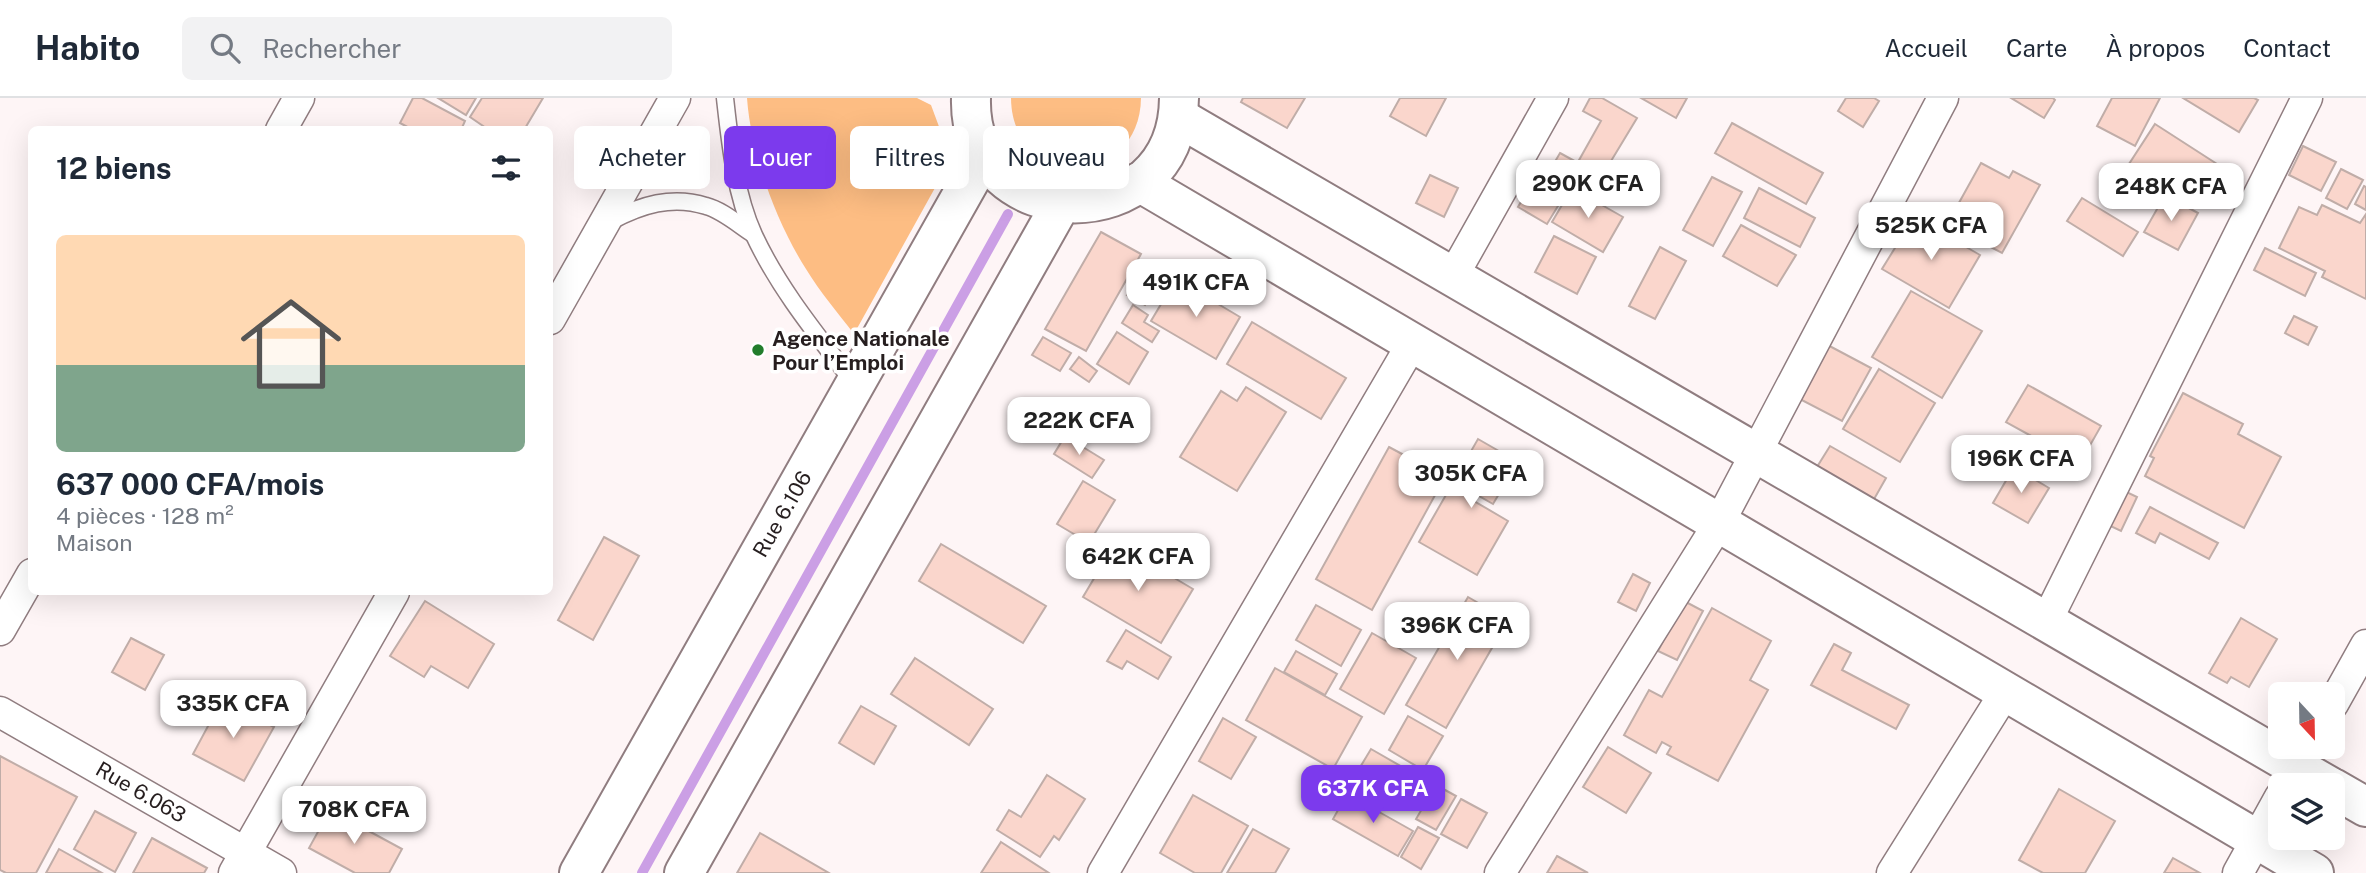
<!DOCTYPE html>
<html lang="fr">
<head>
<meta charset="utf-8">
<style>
	:root { --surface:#fff; --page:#f2f2f3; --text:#1f2937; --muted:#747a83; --line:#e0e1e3; --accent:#7c3aed }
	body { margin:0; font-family:"Public Sans",sans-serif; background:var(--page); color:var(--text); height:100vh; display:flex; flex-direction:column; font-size:26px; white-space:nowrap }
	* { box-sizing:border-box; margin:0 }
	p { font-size:23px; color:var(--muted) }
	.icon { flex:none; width:38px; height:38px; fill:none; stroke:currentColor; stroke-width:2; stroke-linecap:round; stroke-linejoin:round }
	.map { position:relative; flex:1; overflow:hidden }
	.panel { position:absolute; left:28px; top:28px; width:525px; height:469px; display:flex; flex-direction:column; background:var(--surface); border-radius:10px; box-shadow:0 7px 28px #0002 }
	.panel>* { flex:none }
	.top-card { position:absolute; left:574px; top:28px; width:665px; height:63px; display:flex; gap:14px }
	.needle { width:46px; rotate:158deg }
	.fabs { position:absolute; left:2268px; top:584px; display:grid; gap:14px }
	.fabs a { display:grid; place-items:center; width:77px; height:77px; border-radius:10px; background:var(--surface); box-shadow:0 7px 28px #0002; font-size:35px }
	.price { position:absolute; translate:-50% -60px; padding:0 16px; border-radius:14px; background:#fff; color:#222; font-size:23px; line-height:46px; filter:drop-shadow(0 2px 4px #0008) }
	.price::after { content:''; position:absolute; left:50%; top:42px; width:21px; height:16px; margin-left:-10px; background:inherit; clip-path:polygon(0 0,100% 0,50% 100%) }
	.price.active { background:var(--accent); color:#fff }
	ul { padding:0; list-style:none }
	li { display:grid; align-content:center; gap:14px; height:371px; padding:0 28px }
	li span { display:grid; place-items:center; height:217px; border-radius:10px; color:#555 }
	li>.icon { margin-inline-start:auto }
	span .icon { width:126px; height:126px; fill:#fffc; stroke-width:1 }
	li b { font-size:30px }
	h2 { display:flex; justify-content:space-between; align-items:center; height:84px; padding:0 28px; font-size:30px }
	.pill { padding:0 24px; border-radius:10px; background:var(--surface); box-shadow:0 7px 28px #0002; font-size:24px; line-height:63px }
	.pill.active { background:var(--accent); color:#fff }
	header { display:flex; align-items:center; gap:42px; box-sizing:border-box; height:98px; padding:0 35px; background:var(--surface); border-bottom:2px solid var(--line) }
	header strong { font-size:33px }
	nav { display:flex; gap:38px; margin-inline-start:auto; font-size:24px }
	.search { width:490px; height:63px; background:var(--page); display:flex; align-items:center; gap:18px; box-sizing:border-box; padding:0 24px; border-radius:10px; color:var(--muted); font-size:26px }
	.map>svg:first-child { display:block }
	.green { fill:#fdbd83 }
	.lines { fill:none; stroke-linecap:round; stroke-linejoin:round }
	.stream { stroke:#cb9fe5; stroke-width:10 }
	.building { fill:#fad6cc; stroke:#c0ada8; stroke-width:2 }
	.lane-casing { stroke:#907d80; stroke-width:19 }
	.street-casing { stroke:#907d80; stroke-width:33 }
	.secondary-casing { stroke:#907d80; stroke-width:42 }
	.lane { stroke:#fff; stroke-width:16 }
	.street { stroke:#fff; stroke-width:30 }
	.secondary { stroke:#fff; stroke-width:38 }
	.poi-dot { fill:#227d2c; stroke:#fff; stroke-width:2.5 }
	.labels { text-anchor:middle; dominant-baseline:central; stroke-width:7; stroke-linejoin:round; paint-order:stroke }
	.poi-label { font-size:21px; font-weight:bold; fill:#261e1f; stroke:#fff; text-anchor:start }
	.street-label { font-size:21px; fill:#261e1f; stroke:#fff }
</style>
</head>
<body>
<header>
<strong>Habito</strong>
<div class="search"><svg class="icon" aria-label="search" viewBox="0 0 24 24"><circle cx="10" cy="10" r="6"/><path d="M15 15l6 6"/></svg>Rechercher</div>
<nav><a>Accueil</a><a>Carte</a><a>À propos</a><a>Contact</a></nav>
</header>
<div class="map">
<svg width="2366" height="775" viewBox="0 0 2366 775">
	<rect width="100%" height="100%" fill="#fef5f6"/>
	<g class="green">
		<path d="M 747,0 L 917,0 L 931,7 L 951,61 L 854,236 C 838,215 820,194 806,171 C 776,124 751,56 747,0 Z"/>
		<path d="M 1011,0 L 1141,0 C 1140,91 1012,93 1011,0 Z"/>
	</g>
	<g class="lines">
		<path class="stream" d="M 642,775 L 1008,116"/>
	</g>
	<g class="building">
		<path d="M 413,0 L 422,0 L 465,23 L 461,32 L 413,32 L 400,25 Z"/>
		<path d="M 438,0 L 476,0 L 466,17 Z"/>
		<path d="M 482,0 L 543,0 L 524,32 L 489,32 L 470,19 Z"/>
		<path d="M 1243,0 L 1305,0 L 1287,30 L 1241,4 Z"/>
		<path d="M 1400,0 L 1446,0 L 1426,38 L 1390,18 Z"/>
		<path d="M 1590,0 L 1602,0 L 1637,20 L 1602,78 L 1578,64 L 1601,23 L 1583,13 Z"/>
		<path d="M 1641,0 L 1687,0 L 1676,20 Z"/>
		<path d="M 1846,0 L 1874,0 L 1879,3 L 1863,29 L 1838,13 Z"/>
		<path d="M 2011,0 L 2053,0 L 2055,2 L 2044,20 Z"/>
		<path d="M 2112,0 L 2160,0 L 2135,48 L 2097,28 Z"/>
		<path d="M 2183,0 L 2254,0 L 2258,2 L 2239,34 Z"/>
		<path d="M 1732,25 L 1823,75 L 1806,106 L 1715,55 Z"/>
		<path d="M 2155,26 L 2217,66 L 2191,105 L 2129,66 Z"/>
		<path d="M 2303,48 L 2336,64 L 2321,93 L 2289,77 Z"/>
		<path d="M 1560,55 L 1589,71 L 1582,83 L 1553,67 Z"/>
		<path d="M 1981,65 L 2009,80 L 2013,73 L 2040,87 L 2002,155 L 1979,143 L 1986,130 L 1955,112 Z"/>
		<path d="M 2341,71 L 2363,82 L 2347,111 L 2326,100 Z"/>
		<path d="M 1539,73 L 1569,90 L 1547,126 L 1518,109 Z"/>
		<path d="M 1430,77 L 1458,90 L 1444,119 L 1416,105 Z"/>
		<path d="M 1712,79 L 1742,94 L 1713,148 L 1683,132 Z"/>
		<path d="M 2364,88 L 2366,89 L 2366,112 L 2355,106 Z"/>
		<path d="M 1572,90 L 1623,119 L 1603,154 L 1552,124 Z"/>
		<path d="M 1759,90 L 1815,120 L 1800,149 L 1744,120 Z"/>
		<path d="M 2165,97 L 2198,115 L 2178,152 L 2144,134 Z"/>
		<path d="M 2082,100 L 2138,134 L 2123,158 L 2067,123 Z"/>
		<path d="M 2322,107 L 2360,125 L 2366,116 L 2366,201 L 2322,179 L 2325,173 L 2279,150 L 2299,109 L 2317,117 Z"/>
		<path d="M 1914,119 L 1980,157 L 1949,210 L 1882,171 Z"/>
		<path d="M 1741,127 L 1796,157 L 1777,188 L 1723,158 Z"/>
		<path d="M 1101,134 L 1141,156 L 1086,253 L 1045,231 Z"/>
		<path d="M 1554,138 L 1596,159 L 1577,196 L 1535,174 Z"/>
		<path d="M 1660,149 L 1686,163 L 1655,221 L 1629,208 Z"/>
		<path d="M 2265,150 L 2316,175 L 2305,198 L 2254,172 Z"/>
		<path d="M 1142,171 L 1160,182 L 1145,207 L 1127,197 Z"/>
		<path d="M 1176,181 L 1240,219 L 1216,261 L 1151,223 Z"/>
		<path d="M 1911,193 L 1982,233 L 1942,300 L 1872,259 Z"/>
		<path d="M 1133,207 L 1148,217 L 1144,224 L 1159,233 L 1152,244 L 1122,225 Z"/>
		<path d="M 2294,218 L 2317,229 L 2308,247 L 2285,235 Z"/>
		<path d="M 1252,224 L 1346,280 L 1321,321 L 1227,266 Z"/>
		<path d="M 1117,234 L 1148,254 L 1129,286 L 1097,266 Z"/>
		<path d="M 1043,239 L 1071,255 L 1060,273 L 1032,257 Z"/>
		<path d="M 1822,244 L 1871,270 L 1842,323 L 1794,298 Z"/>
		<path d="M 1079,259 L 1097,273 L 1089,284 L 1070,271 Z"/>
		<path d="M 1879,271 L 1935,305 L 1900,364 L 1843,331 Z"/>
		<path d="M 2028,287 L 2101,328 L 2080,365 L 2006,324 Z"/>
		<path d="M 1246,289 L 1286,314 L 1237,393 L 1180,359 L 1221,293 L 1237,303 Z"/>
		<path d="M 2183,295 L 2243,326 L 2238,336 L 2281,359 L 2244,430 L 2145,378 L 2154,360 L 2150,358 Z"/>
		<path d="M 1065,338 L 1104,362 L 1092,380 L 1054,356 Z"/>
		<path d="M 1478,341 L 1518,364 L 1493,406 L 1477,397 L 1474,403 L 1508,423 L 1477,477 L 1419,444 Z"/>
		<path d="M 1830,348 L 1886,380 L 1869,410 L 1812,377 Z"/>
		<path d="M 1389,349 L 1445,379 L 1372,512 L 1316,481 Z"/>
		<path d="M 2014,369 L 2049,390 L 2028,425 L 1993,405 Z"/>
		<path d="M 1083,383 L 1115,402 L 1089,445 L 1057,426 Z"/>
		<path d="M 2118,390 L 2137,399 L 2121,433 L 2102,424 Z"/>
		<path d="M 2150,409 L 2218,445 L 2209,461 L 2160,435 L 2155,445 L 2136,435 Z"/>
		<path d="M 604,439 L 639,458 L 593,542 L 558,522 Z"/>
		<path d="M 1115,445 L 1193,491 L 1161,545 L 1083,499 Z"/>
		<path d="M 941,446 L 1046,508 L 1023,545 L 919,483 Z"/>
		<path d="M 1633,476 L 1650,485 L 1636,513 L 1618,504 Z"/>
		<path d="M 1468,499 L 1508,522 L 1446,630 L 1406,607 Z"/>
		<path d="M 425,503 L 494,546 L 468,590 L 431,568 L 424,579 L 390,558 Z"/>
		<path d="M 1684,503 L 1703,513 L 1677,562 L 1658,553 Z"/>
		<path d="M 1316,507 L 1361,532 L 1341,568 L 1296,542 Z"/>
		<path d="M 1712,510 L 1771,543 L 1750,582 L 1768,592 L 1718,683 L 1667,656 L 1671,649 L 1662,644 L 1656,655 L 1624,637 L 1649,592 L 1662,599 Z"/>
		<path d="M 2241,520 L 2277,541 L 2249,589 L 2231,579 L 2227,585 L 2209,575 Z"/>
		<path d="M 1126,532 L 1171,559 L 1158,581 L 1127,563 L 1122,571 L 1107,563 Z"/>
		<path d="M 1372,535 L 1416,560 L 1384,616 L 1340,591 Z"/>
		<path d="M 131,540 L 164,557 L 145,592 L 112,574 Z"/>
		<path d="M 1834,546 L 1851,555 L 1842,572 L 1909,607 L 1896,631 L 1811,587 Z"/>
		<path d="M 1296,553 L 1337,576 L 1325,597 L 1284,574 Z"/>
		<path d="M 915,560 L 993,611 L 969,647 L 891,596 Z"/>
		<path d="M 1275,570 L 1362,619 L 1333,671 L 1246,622 Z"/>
		<path d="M 222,602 L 274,629 L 244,683 L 193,656 Z"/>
		<path d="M 861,608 L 896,628 L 874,666 L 839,645 Z"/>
		<path d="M 1408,618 L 1443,638 L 1423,672 L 1389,652 Z"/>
		<path d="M 1223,620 L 1256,639 L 1231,681 L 1199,663 Z"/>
		<path d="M 1608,649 L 1651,675 L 1626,715 L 1583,689 Z"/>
		<path d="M 1371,651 L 1411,674 L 1391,709 L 1350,686 Z"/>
		<path d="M 0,658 L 77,699 L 36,775 L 6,775 L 0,772 Z"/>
		<path d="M 1047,677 L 1085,701 L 1059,742 L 1054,738 L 1040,759 L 997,732 L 1009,712 L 1021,719 Z"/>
		<path d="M 1436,687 L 1456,698 L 1436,732 L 1416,721 Z"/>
		<path d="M 2059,691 L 2115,723 L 2085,775 L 2043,775 L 2019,762 Z"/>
		<path d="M 1347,696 L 1413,733 L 1398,758 L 1333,721 Z"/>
		<path d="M 1193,697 L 1248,728 L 1221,775 L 1195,775 L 1160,755 Z"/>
		<path d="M 1461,701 L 1487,715 L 1467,750 L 1441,736 Z"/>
		<path d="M 330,712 L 402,751 L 389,775 L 355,775 L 309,750 Z"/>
		<path d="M 95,713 L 136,735 L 115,774 L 74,751 Z"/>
		<path d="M 1418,729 L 1439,740 L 1421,771 L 1401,759 Z"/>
		<path d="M 1253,731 L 1289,751 L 1275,775 L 1227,775 Z"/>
		<path d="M 760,735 L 829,775 L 737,775 Z"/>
		<path d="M 152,740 L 207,770 L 204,775 L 133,775 Z"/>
		<path d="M 1001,744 L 1049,775 L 981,775 Z"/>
		<path d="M 59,751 L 102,775 L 46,775 Z"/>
		<path d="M 1557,758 L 1588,775 L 1547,775 Z"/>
		<path d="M 2173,760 L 2200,775 L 2164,775 Z"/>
	</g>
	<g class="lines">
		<g class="lane-casing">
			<g id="lane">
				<path d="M 725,0 C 730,45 735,95 754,137 C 779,191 818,238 854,285"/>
				<path d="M 611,123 C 641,107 672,97 706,108 C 722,112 739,127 753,136"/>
			</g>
		</g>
		<g class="street-casing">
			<g id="street">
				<path d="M 281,32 L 299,0"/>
				<path d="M 1453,178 L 1553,0"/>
				<path d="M 550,221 L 675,0"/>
				<path d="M 2046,524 L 2307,0"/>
				<path d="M 0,532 L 32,476"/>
				<path d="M 2333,606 L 2366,547"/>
				<path d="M 0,614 L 281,775"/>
				<path d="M 234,775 L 394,494"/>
				<path d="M 1103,775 L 1413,244"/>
				<path d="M 1500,775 L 1719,425 L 1943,0"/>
				<path d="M 1892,775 L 2006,593"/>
				<path d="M 2238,775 L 2280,699"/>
			</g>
		</g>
		<g class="secondary-casing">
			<g id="secondary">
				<path d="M 971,0 C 967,138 1178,143 1179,0"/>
				<path d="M 1178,19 L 2329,688"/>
				<path d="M 1139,84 L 2314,775"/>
				<path d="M 2333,690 L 2366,709"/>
				<path d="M 579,775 L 985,56"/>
				<path d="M 684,775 L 1061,106"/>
			</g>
		</g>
		<use href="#lane" class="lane"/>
		<use href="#street" class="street"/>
		<use href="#secondary" class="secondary"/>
	</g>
	<circle class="poi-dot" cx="758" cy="252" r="7"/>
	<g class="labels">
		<g class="poi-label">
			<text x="772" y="240">Agence Nationale<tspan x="772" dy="24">Pour l’Emploi</tspan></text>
		</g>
		<g class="street-label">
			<text transform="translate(782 416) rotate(-60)">Rue 6.106</text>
			<text transform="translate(141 694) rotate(30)">Rue 6.063</text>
		</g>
	</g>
</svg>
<div class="fabs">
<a><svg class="needle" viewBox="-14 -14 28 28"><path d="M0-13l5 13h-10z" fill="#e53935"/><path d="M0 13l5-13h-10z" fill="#747a83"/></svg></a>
<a><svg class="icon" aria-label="layers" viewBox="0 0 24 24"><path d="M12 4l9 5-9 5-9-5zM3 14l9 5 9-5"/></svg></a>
</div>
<b class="price" style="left:1588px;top:122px">290K CFA</b>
<b class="price" style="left:2171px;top:125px">248K CFA</b>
<b class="price" style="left:1931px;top:164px">525K CFA</b>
<b class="price" style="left:1196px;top:221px">491K CFA</b>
<b class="price" style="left:1079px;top:359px">222K CFA</b>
<b class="price" style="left:2021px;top:397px">196K CFA</b>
<b class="price" style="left:1471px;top:412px">305K CFA</b>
<b class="price" style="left:1138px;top:495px">642K CFA</b>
<b class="price" style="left:1457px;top:564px">396K CFA</b>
<b class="price" style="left:233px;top:642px">335K CFA</b>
<b class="price active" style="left:1373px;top:727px">637K CFA</b>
<b class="price" style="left:354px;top:748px">708K CFA</b>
<div class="top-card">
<a class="pill">Acheter</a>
<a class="pill active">Louer</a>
<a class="pill">Filtres</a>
<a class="pill">Nouveau</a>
</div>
<section class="panel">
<h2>12 biens<svg class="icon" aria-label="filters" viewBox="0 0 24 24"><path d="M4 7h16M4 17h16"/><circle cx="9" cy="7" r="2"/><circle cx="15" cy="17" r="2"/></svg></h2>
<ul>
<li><span style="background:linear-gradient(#ffd9b3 60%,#7fa58c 0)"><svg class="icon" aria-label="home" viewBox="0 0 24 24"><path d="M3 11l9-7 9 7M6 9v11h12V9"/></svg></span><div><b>637 000 CFA/mois</b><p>4 pièces · 128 m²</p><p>Maison</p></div></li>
</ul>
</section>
</div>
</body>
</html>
